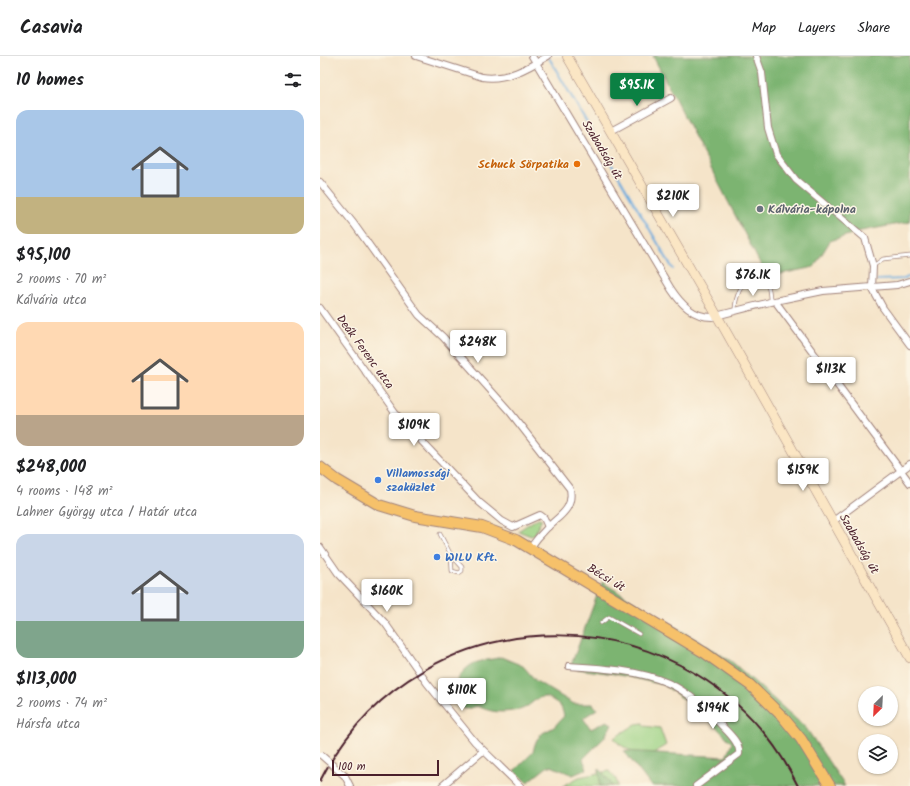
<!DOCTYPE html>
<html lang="en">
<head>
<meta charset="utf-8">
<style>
	:root { --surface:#fff; --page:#f6f6f6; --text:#202124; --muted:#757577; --line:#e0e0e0; --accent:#0b8043 }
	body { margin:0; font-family:Kalam,sans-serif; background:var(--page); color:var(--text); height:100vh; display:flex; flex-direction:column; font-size:15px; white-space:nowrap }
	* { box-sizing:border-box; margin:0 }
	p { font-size:13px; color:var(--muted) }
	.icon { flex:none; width:22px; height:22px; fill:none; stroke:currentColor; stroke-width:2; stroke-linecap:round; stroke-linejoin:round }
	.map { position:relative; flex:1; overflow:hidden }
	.side { display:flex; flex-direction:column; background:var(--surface); width:320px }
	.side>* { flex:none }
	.needle { width:26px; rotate:204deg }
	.buttons { position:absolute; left:538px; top:630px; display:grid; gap:8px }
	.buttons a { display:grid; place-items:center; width:40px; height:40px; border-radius:50%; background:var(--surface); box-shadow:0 1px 3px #0004; font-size:20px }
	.scale { position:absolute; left:12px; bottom:10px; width:107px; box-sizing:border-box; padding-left:4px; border:2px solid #4a1f2b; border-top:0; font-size:11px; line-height:14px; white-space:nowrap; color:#4a1f2b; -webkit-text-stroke:3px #fcf5e5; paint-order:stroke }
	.price { position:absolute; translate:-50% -34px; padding:0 9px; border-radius:4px; background:#fff; color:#222; font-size:13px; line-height:26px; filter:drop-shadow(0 1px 2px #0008) }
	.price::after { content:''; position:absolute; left:50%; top:24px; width:12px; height:9px; margin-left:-6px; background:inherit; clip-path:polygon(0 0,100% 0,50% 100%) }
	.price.active { background:var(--accent); color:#fff }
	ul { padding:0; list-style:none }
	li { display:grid; align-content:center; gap:8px; height:212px; padding:0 16px }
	li span { display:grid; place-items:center; height:124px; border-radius:12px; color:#555 }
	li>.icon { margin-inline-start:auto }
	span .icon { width:72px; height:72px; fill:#fffc; stroke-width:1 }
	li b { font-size:17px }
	h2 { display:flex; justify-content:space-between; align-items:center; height:48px; padding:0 16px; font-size:17px }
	header { display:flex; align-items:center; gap:24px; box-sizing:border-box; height:56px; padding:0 20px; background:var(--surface); border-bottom:1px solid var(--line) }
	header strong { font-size:19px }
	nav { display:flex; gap:22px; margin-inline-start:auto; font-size:14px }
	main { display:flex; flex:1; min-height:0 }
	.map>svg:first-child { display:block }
	.green { fill:#9bd283; stroke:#727857 }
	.forest { fill:#7cb471; stroke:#636a4e }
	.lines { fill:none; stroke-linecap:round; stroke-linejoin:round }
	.stream { stroke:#6babde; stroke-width:2 }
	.lane-casing { stroke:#a0827a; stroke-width:4.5 }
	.street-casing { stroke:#a0827a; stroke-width:8 }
	.secondary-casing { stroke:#a0827a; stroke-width:10 }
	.primary-casing { stroke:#a0827a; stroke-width:12 }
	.lane { stroke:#fff; stroke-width:3 }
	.street { stroke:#fff; stroke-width:6 }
	.secondary { stroke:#fbe6c4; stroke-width:9 }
	.primary { stroke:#f6c16b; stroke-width:10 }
	.rail { stroke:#4a1f2b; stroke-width:2 }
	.street-bridge-casing { stroke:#a0827a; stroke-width:8; stroke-linecap:butt }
	.street-bridge { stroke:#fff; stroke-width:6 }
	.food-dot { fill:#e8710a; stroke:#fcf5e5; stroke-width:1.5 }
	.worship-dot { fill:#6b7280; stroke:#fcf5e5; stroke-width:1.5 }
	.shop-dot { fill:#3f7fe0; stroke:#fcf5e5; stroke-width:1.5 }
	.labels { text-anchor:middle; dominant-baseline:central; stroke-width:3; stroke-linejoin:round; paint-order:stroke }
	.street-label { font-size:12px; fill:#4a1f2b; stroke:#fcf5e5 }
	.food-label { font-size:12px; font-weight:bold; fill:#c56008; stroke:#fcf5e5; text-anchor:end }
	.worship-label { font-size:12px; font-weight:bold; fill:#5b616d; stroke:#fcf5e5; text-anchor:start }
	.shop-label { font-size:12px; font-weight:bold; fill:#366cbe; stroke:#fcf5e5; text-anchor:start }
</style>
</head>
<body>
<header>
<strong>Casavia</strong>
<nav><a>Map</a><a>Layers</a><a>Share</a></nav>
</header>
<main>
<section class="side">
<h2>10 homes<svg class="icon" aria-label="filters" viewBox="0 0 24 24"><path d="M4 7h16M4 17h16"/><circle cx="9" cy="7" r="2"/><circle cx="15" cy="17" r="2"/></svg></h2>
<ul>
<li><span style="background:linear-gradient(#a9c7e8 70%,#c2b280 0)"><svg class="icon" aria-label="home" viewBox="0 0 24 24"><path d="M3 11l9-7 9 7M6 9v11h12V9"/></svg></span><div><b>$95,100</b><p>2 rooms · 70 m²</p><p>Kálvária utca</p></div></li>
<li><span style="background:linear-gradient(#ffd9b3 75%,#b9a48a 0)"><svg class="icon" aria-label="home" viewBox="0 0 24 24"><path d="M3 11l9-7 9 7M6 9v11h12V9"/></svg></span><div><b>$248,000</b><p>4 rooms · 148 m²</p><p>Lahner György utca / Határ utca</p></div></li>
<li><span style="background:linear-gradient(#c9d6e8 70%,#7fa58c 0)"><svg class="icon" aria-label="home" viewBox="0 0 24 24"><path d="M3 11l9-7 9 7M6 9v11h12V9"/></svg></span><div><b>$113,000</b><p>2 rooms · 74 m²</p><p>Hársfa utca</p></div></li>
</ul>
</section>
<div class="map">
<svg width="590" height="730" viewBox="0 0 590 730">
	<rect width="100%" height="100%" fill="#fcf5e5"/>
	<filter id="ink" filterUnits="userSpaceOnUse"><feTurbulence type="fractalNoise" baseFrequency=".025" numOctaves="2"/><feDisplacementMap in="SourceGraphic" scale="8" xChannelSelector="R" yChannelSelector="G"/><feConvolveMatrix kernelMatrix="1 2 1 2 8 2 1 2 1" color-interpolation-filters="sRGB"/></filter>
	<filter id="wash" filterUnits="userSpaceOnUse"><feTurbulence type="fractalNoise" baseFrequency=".012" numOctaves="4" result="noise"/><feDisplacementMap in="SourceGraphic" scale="16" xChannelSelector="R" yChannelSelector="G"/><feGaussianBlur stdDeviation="0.9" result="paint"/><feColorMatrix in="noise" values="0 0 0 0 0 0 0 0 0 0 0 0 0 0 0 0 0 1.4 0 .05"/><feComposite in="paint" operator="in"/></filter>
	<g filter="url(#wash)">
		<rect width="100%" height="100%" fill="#f5e4c9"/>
		<g class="green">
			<path d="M 218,462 L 222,463 L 214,479 L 211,480 L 198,475 Z"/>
			<path d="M 323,667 L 324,670 L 340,672 L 346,689 L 324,703 L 299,688 L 294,682 L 316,668 Z"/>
			<path d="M 289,715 L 296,723 L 298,730 L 243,730 L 259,721 Z"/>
		</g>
		<g class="forest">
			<path d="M 333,0 L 590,0 L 590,166 L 541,175 L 510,185 L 494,211 L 447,221 Z"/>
			<path d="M 282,526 L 411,605 L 486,672 L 525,730 L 331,730 L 304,695 L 406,701 L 412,687 L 381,656 L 344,629 L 295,618 L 250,612 Z"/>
			<path d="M 181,601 L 203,610 L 216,625 L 254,648 L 273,648 L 277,653 L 263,662 L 271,673 L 287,665 L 292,668 L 284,682 L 263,703 L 267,713 L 253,719 L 231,710 L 227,711 L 208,726 L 194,715 L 213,696 L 215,688 L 221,678 L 234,671 L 244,660 C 242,652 241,649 234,645 C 218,633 213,651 199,654 C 181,657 173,657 157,650 L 146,653 L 138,650 C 131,635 137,618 151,609 C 158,604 173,604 181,601 Z"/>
			<path d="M 279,712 L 293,730 L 280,730 Z"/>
		</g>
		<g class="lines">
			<g class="stream">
				<path d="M 229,2 L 353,213"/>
				<path d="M 557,224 L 584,223 L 590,220"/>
			</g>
		</g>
	</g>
	<g filter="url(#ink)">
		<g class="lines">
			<g class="lane-casing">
				<g id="lane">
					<path d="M 553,210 L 563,203 L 590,200"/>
					<path d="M 415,254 C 415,243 421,225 432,220 C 448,219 450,233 450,246"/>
					<path d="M 120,478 L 131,499 L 132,515 L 139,517 L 142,515 L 142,511 L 131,499"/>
					<path d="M 281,567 L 289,561 L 319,578"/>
				</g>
			</g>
			<g class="street-casing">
				<g id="street">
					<path d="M 96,0 L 162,21 C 186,25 208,12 228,0"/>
					<path d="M 212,0 L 351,233 C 361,248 373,261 392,261 L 450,246 L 503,235 L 577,229 L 590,225"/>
					<path d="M 436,0 L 442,17 L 448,72 L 456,98 L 476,124 L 545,182 L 553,210 L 552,232 L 563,252 L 590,289"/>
					<path d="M 291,75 L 351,42"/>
					<path d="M 0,126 L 34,168 L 99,259 L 123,281 L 190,356 L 250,433 C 254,453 239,460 227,472 C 221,478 215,485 210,492"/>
					<path d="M 455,245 L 590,427"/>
					<path d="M 0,252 L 75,357 L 159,446 L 182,465 L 193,471 L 220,459 L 224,462 L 228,471"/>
					<path d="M 512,466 L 590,408"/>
					<path d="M 0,491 L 18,517 L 65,567 L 107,627 L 155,686 L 200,730"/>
					<path d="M 249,610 C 281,612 318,614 348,627 C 369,636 387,654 403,671 C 409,677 421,688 419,698 L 376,730"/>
					<path d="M 25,720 L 30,730"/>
					<path d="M 122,730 L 163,695"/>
				</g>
			</g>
			<g class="secondary-casing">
				<path id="secondary" d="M 247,0 L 391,249 L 590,602"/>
			</g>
			<g class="primary-casing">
				<path id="primary" d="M 0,411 L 17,424 L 59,449 L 95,460 L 162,471 L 196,484 L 385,597 L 430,629 L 462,660 L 481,683 L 510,730"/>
			</g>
			<use href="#lane" class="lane"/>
			<use href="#street" class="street"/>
			<use href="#secondary" class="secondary"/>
			<use href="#primary" class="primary"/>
			<path class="rail" d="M 0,725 C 100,527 381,533 478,730"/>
			<g class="street-bridge-casing">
				<path id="street-bridge" d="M 1,699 L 25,720"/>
			</g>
			<use href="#street-bridge" class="street-bridge"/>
		</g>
	</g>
	<circle class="food-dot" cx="257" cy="108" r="4"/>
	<circle class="worship-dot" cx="440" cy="153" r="4"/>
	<g class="shop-dot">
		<circle cx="58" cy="424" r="4"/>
		<circle cx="117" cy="501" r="4"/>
	</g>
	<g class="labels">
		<g class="street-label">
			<text transform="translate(282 94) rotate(59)">Szabadság út</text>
			<text transform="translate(45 296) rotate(54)">Deák Ferenc utca</text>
			<text transform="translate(539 488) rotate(60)">Szabadság út</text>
			<text transform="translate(286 522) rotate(31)">Bécsi út</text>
		</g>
		<g class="food-label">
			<text x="249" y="108">Schuck Sörpatika</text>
		</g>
		<g class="worship-label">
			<text x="448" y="153">Kálvária-kápolna</text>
		</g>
		<g class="shop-label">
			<text x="66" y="417">Villamossági<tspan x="66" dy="14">szaküzlet</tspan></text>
			<text x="125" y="501">WILU Kft.</text>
		</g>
	</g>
</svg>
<div class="buttons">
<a><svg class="needle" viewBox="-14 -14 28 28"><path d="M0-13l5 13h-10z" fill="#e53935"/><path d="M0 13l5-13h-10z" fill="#757577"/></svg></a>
<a><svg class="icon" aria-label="layers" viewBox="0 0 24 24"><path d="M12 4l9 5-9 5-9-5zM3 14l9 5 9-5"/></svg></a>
</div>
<div class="scale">100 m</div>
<b class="price active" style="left:317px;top:51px">$95.1K</b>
<b class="price" style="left:353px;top:162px">$210K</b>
<b class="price" style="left:433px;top:241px">$76.1K</b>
<b class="price" style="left:158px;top:308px">$248K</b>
<b class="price" style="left:511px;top:335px">$113K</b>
<b class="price" style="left:94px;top:391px">$109K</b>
<b class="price" style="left:483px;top:436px">$159K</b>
<b class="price" style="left:67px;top:557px">$160K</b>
<b class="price" style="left:142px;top:656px">$110K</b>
<b class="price" style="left:393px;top:674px">$194K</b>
</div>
</main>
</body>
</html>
